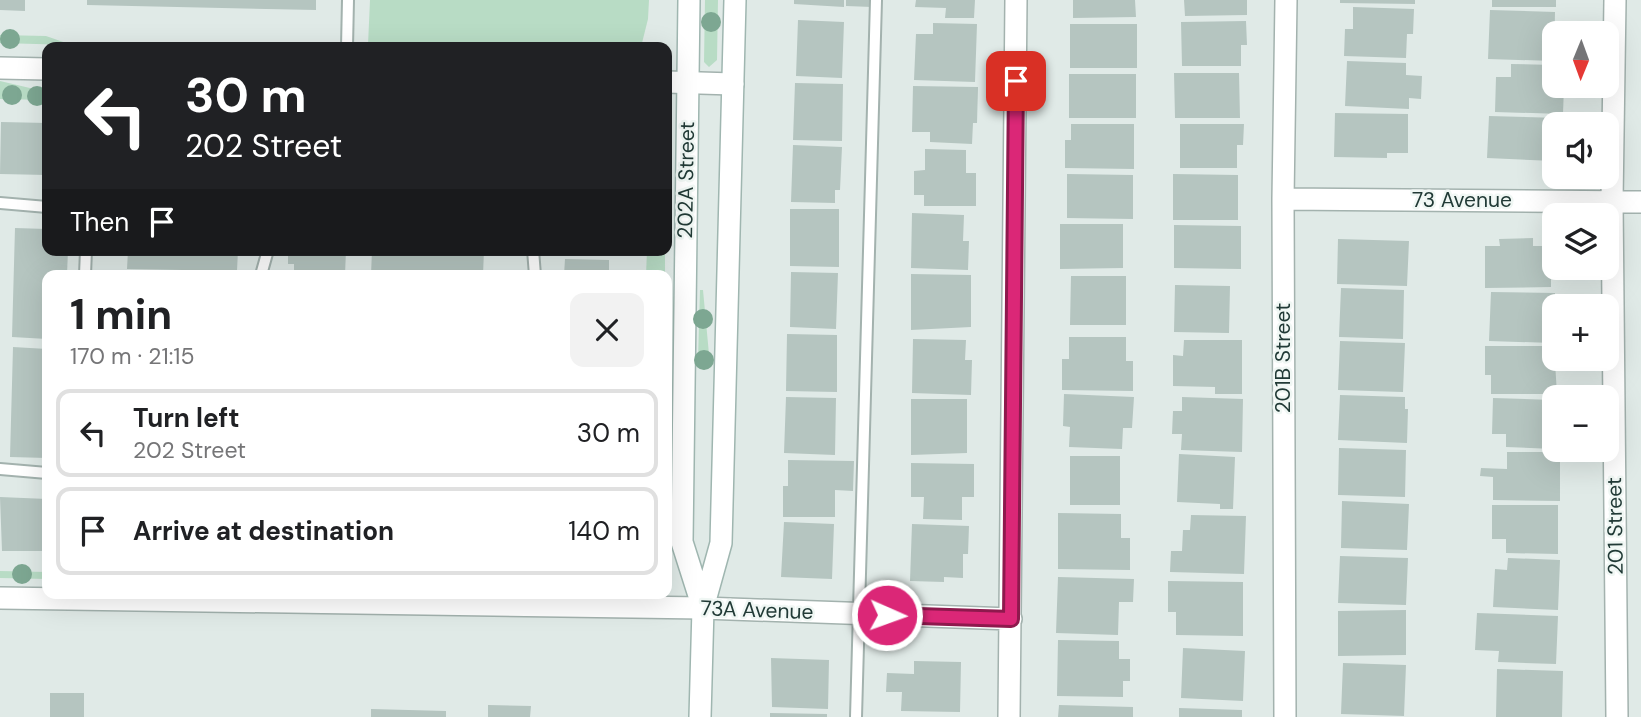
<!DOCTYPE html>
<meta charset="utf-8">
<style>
:root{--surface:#fff;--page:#f2f2f2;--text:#202124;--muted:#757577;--line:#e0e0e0}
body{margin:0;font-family:"DM Sans",sans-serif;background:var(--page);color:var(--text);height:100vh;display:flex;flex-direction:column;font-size:26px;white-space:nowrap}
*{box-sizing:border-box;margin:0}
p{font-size:23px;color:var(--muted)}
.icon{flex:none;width:38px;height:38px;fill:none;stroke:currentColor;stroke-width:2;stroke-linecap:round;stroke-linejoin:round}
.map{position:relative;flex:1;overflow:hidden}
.sheet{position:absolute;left:42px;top:270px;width:630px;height:329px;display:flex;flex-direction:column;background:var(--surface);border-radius:14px;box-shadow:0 7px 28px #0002}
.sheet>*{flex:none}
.top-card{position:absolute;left:42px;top:42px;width:630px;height:214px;border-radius:14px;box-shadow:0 7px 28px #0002;background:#202124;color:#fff;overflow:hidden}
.needle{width:46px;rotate:181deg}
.fabs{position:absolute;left:1542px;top:21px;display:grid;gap:14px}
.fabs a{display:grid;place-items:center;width:77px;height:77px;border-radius:14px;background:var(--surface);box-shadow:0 7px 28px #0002;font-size:35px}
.pin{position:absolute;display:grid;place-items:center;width:60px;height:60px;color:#fff;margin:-30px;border-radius:14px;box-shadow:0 4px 10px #0006}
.me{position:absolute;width:77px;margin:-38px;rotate:92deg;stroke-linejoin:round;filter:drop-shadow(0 0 5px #0008)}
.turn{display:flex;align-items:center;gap:24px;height:147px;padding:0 28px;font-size:32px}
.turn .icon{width:91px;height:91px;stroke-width:2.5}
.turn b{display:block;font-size:49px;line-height:60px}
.then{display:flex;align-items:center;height:66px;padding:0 28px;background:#0003;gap:14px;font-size:26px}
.round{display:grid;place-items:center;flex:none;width:74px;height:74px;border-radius:14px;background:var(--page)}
.overview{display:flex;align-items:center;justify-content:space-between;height:119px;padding:0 28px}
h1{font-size:42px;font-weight:700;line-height:52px}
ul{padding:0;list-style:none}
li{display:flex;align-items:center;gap:21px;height:88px;margin:0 14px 10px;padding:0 14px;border:4px solid var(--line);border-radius:14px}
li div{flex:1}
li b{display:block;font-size:26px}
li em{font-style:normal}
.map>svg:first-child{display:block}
</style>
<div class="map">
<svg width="1641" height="717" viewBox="0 0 1641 717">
<rect width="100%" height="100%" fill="#e0eae7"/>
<path fill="#b8dcc5" d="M370,0H649L648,19L641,47L368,45Z
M705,0H718L717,60L709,67L704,62Z
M0,35L46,36L72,45L0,43Z
M0,81L47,92V100L0,99Z
M647,250H665V275H646Z
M700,290H703L710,365L704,370L699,368L698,360Z
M0,571L47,572V579L0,578Z"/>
<path fill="#b5c5c0" d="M0,0H25V11L0,10Z
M87,0H316V10L87,5Z
M794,0H844V7L794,4Z
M846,0H872V7L846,6Z
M916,0H975L974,18H945L946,8L915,7Z
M1073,0H1135L1136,17L1073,18Z
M1184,0H1247V15L1185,16Z
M1340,0H1415V4L1340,3Z
M1492,0H1556V7H1492Z
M1353,7L1414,9L1413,34H1407L1406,58L1344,56L1345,29H1353Z
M1490,10L1555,12L1554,61L1488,59Z
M798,20L844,22L842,78L796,76Z
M1246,21L1247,45H1241V66H1182L1181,22Z
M933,23L977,24L975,82L914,80L916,34H933Z
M1070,24H1137V68H1070Z
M1347,61L1406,63V75L1422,76L1421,99L1409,98V109L1345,106Z
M1511,64L1554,65V86H1564L1563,114L1495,112L1496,77H1511Z
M1174,73H1239L1240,118H1175Z
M1069,74H1136V118H1069Z
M795,83L843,84L842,141L793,140Z
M913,86L978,87L977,123H973L972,144L930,142V132H912Z
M1335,113L1408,114V153H1387V158L1334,157Z
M1489,116L1561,118L1560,124H1554V161L1487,158Z
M1,122L47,123V175L0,174Z
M1071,124H1134V169L1065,168V140H1071Z
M1180,124H1244L1243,145H1237V168H1180Z
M793,145L842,147L840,190H835V203L791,202Z
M925,149L966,150V173H976V206H924V195H914V171L925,170Z
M1067,174L1133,175V219L1067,218Z
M1173,174L1238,175V220H1173Z
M790,209H839V267L790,266Z
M912,213L964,215L963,241H969L968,270L911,268Z
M1060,224H1123V268L1060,269Z
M1174,225L1241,226V269L1174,268Z
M15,228L47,229V250H68L67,275H47V339L12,337Z
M1533,238V246H1551V287L1485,288V246H1500L1499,239Z
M1338,239L1409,241L1407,286L1337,284Z
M128,250H238L237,271L127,269Z
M288,250H346L345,275H294V264H288Z
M372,250H484L483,275H371Z
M565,259L609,260V275H564Z
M791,272L838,273L836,329L790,327Z
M911,274L971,275V327L911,330Z
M1071,276H1126V325H1070Z
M1175,285L1230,286L1229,333L1174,332Z
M1341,288L1404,290L1403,339L1339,337Z
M1491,292L1555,293L1553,343L1489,341Z
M787,334L837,335V392L786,391Z
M1069,337H1126V361H1133V391L1062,390V359H1069Z
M913,339L966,340L965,360H972L971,395L912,393Z
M1184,340H1242V394H1215V387L1173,386V355L1183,356Z
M1340,341L1405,343L1403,392L1338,390Z
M1485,346H1554L1557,394H1491V375H1485Z
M13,347L47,349V458L10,457Z
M1064,394L1134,397L1132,428H1123L1122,449L1069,447L1070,427L1063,426Z
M1340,395L1405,397V409H1408L1407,443L1338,440Z
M786,397L836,398L835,455L784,453Z
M1182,397L1243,399L1242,452L1181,450L1182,434H1172L1173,411H1182Z
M1493,398L1554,400V449L1506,447V434H1492Z
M911,399H967V453L911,455Z
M1339,448L1406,450L1405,497L1338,495Z
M1507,452H1560V501L1493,500V477L1480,476L1481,468L1507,469Z
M1179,454L1235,457L1233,509H1220V504L1177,502Z
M1070,456H1120V505H1070Z
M788,460L854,461L853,491L835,490V517H783V486H788Z
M911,463L974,464V497H962V520L923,519L924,497H911Z
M0,497L47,499V551H2Z
M1342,501L1409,504L1407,550L1341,548Z
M1492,505H1558V554L1506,553V539H1492Z
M1058,513L1121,514V538H1130V570L1058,569Z
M1191,515L1246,516L1244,574L1170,572L1171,551H1182L1183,530H1190Z
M784,522L834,524L832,579L781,577Z
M912,524L969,526L968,554H963V578L944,577V582L910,581Z
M1340,556L1408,558L1406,605L1338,603Z
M1508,558L1560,560L1558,610L1493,607L1495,569L1507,570Z
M1058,577L1134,579L1133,602H1119L1118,635L1056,633Z
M1168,581L1243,582V636L1176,635V612H1168Z
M1406,610V655L1338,656V611Z
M1477,613L1558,616L1556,664L1498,662L1499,651L1475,650Z
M1058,640L1119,641V659H1130V681H1123V697L1057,696Z
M1183,648L1245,651L1243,701L1181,698Z
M771,658L829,660L828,709L772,707Z
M914,661L961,662L960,712L901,711L902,692H886L887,673L914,674Z
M1343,663L1406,665L1404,716L1341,714Z
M1497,669L1563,671L1562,717H1496Z
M50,693H84V717H50Z
M488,705L531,706L530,717H488Z
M1059,705L1133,707V717H1058Z
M1179,708L1242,710V717H1179Z
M371,709L446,711V717H371Z
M770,713L827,714V717H770Z"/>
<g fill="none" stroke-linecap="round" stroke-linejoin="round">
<g stroke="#a3b2ae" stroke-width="14">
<path id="lane" d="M347,47L348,0
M0,203L47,207
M533,250L535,275
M85,275L86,250
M261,275L268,250
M0,469L47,473
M856,717L876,0"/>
</g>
<g stroke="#a3b2ae" stroke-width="24">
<path id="street" d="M1615,0L1612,201L1617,717
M0,68L47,69
M667,82L733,84
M1283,199L1641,202
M0,598L703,608L1011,619
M1009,717L1016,0
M1285,717L1283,199L1286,0"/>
</g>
<g stroke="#9fb6b0" stroke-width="24">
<path id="secondary" d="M689,0L682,542L703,608
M700,717L703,608L721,543L735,0"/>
</g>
<use href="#lane" stroke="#fff" stroke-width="10"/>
<use href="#street" stroke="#fff" stroke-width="21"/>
<use href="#secondary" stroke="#fff" stroke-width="21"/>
</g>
<g fill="#7da792">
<circle cx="711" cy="22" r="10"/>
<circle cx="10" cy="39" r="10"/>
<circle cx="12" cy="95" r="10"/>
<circle cx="37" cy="96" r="10"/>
<circle cx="703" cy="319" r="10"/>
<circle cx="704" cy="360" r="10"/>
<circle cx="22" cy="574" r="10"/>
</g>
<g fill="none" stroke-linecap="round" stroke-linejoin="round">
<g stroke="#8e194d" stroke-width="18">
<path id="route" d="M887,615L1011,619L1016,81"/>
</g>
<use href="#route" stroke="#db2777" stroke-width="12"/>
</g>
<g text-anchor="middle" stroke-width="5" stroke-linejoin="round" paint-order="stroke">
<g font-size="21" fill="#213a36" stroke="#f0f7f4">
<text transform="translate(686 180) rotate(-89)" y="7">202A Street</text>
<text x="1462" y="207">73 Avenue</text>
<text transform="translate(1283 358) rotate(-90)" y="7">201B Street</text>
<text transform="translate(1615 526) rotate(-91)" y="7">201 Street</text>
<text transform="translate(757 610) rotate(2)" y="7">73A Avenue</text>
</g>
</g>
</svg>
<div class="fabs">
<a><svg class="needle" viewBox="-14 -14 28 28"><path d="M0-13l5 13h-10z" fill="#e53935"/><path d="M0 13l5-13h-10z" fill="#757577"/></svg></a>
<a><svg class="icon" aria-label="sound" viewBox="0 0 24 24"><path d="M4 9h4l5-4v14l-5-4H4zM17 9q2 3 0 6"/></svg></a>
<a><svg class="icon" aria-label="layers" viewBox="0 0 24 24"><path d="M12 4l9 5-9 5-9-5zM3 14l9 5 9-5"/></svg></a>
<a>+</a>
<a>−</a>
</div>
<div class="pin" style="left:1016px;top:81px;background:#d93025"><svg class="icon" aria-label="arrive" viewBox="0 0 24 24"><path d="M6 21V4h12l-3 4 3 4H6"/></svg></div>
<svg class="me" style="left:887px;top:615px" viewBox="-20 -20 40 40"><circle r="17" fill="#db2777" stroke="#fff" stroke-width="3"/><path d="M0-11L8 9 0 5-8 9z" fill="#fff"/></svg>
<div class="top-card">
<div class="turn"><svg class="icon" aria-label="left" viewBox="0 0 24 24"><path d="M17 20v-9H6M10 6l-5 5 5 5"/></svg><div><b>30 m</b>202 Street</div></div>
<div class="then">Then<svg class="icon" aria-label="arrive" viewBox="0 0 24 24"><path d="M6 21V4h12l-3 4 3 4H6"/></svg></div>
</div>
<section class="sheet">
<div class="overview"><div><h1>1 min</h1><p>170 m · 21:15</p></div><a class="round"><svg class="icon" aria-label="close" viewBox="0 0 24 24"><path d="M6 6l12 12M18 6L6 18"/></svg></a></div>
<ul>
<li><svg class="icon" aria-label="left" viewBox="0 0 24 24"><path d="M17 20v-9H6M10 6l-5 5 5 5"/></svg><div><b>Turn left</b><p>202 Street</p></div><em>30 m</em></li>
<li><svg class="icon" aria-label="arrive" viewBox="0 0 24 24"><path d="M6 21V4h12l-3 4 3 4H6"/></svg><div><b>Arrive at destination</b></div><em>140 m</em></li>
</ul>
</section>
</div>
